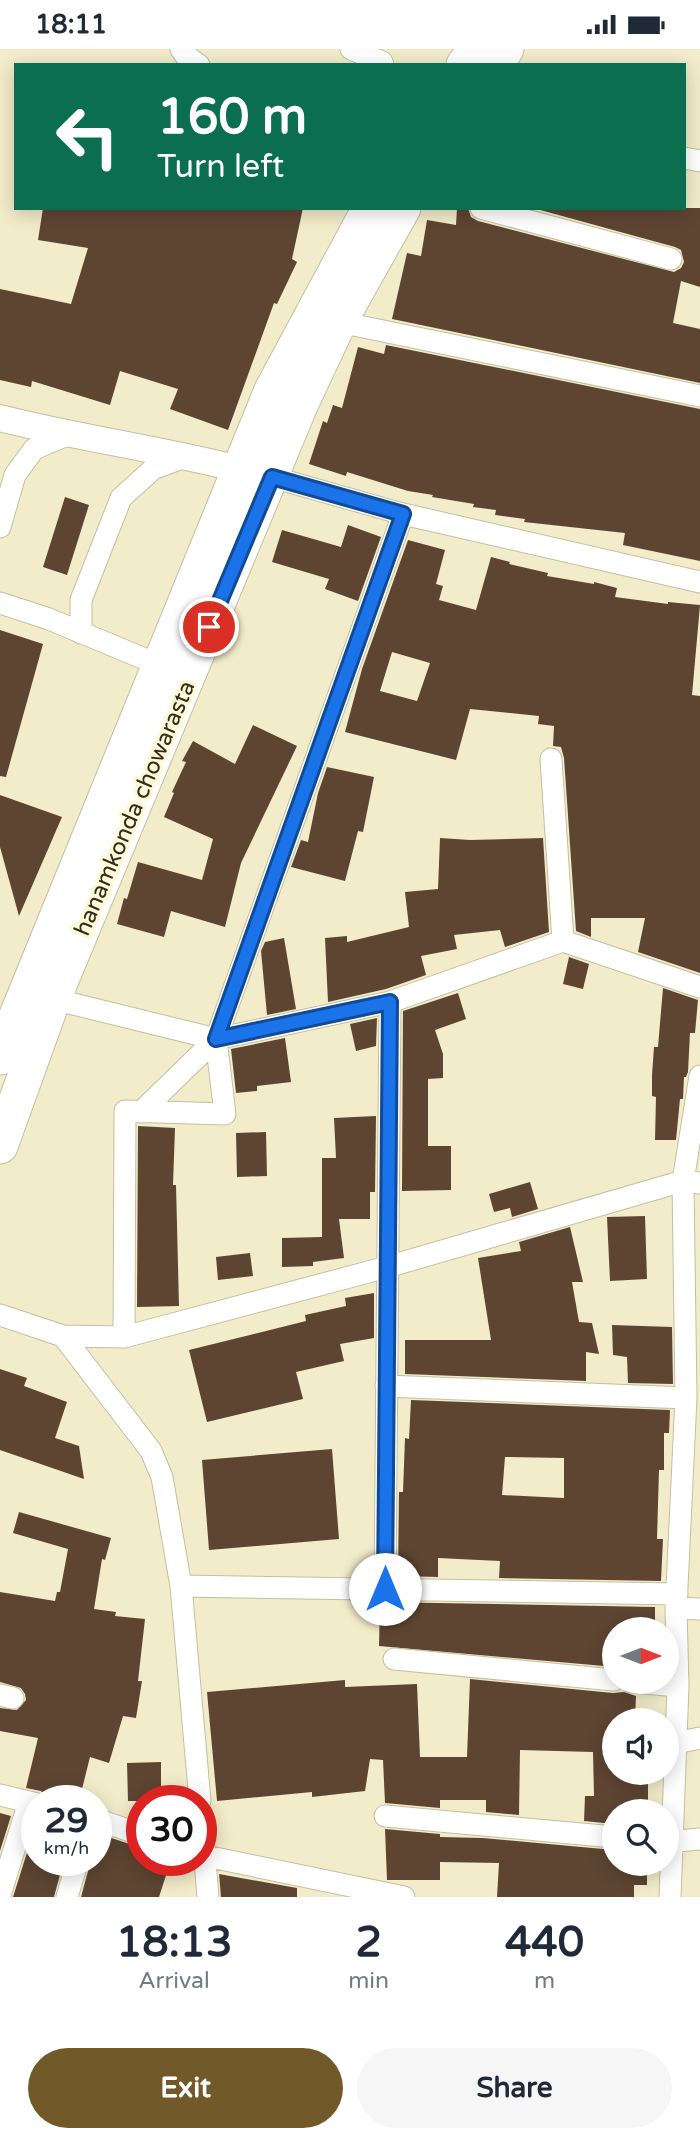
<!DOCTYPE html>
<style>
:root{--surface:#fff;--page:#f6f6f7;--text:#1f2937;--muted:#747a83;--accent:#715929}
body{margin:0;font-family:"Varela Round",sans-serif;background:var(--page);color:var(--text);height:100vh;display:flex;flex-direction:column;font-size:26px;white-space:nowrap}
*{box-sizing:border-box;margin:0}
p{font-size:23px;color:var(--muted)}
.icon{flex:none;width:38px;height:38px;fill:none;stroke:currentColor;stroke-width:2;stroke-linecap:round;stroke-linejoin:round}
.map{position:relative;height:1848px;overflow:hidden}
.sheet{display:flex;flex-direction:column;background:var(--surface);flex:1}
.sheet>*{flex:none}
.hud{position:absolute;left:14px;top:14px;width:672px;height:147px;border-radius:0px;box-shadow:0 4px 18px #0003;background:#0b6e4f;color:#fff;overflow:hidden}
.needle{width:46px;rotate:90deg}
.controls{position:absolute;left:602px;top:1568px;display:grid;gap:14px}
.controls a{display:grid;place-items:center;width:77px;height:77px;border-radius:50%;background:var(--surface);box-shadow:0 4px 18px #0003;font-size:35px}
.speed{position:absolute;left:21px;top:1736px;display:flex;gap:14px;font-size:35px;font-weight:700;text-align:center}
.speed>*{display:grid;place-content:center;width:91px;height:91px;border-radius:50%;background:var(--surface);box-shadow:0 4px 18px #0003;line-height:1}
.speed small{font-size:18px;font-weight:400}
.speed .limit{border:10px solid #d22;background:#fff;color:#111}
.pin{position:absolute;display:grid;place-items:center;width:60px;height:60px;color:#fff;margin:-30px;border:4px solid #fff;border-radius:50%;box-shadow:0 2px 7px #0007}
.me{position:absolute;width:77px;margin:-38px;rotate:0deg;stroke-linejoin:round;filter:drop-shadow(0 0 5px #0008)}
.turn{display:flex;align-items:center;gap:24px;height:147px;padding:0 28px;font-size:32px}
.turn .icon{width:91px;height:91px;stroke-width:2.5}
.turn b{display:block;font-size:49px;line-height:60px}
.eta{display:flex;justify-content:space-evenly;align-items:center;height:119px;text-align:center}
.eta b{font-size:42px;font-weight:800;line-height:49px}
.cta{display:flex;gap:14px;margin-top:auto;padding:14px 28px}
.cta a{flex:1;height:80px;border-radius:42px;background:var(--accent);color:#fff;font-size:28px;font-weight:800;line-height:80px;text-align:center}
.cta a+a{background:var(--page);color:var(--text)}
.status{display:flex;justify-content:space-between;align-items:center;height:49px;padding:0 35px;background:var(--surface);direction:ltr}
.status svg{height:19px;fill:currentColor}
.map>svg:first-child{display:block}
</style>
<div class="status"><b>18:11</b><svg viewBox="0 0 49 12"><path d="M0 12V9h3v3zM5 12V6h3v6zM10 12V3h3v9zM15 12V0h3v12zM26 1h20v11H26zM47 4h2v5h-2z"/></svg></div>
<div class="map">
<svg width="700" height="1848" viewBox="0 0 700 1848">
<rect width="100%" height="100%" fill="#f2ecca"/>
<path fill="#5e4532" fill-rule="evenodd" d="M43,159H303L292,210L297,213L277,255L274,254L228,381L170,360L178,340L120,322L110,356L32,332L31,338L0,331V240L71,255L88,199L38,191Z
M457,159H468L471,168L478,172L674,223L681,219L684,213L681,201L675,198L533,159H700V238L681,232L673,274L700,280V334L392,270L407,204L421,207L427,171L456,176Z
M386,296L700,360V512L623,496L625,484L524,473L525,470L495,466L496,461L473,458L474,455L432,448L433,446L408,442L347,423L346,427L309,415L323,372L327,374L333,356L342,359L358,298L384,305Z
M65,448L89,456L67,526L43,518Z
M348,476L381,488L358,552L325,540L329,530L272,513L282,481L341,498Z
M408,491L445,501L436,535L443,537L439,551L476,561L491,508L510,513L509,515L548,524L547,527L594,535V533L617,539L615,548L668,555V553L700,556L692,646L700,647V924L638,903L645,869H591V888L576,882L564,709L561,698L553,697L554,677L538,675L539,667L470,660L456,711L345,683L362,620ZM392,603L430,614L417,652L380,642Z
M0,581L43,595L6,728L0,727Z
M253,676L297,697L241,814L225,878L171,862L164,888L117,875L124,849L127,850L138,813L202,831L213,790L164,768L174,744L172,743L186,713L182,712L193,692L235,715Z
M327,718L374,728L363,783L358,782L345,832L291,818L301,791L308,793L318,744Z
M0,746L62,768L19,867L0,798Z
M440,789L470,791L543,789L549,883L505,898L500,881L454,886L457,900L421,907L426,926L386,940L328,953L325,889L347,887V893L409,878L405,843L438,840Z
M284,889L296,960L267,966L261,902L265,893Z
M569,908L589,915L583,940L563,935Z
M663,939L698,951L695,984H690L688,1023L686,1028H684L683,1050H680L676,1091H655L656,1048L652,1047V1026L654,998H658Z
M458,944L466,970L435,981L443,1005V1029L428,1030V1097H451V1141L402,1142L403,962Z
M377,969L376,997L356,1002L350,975Z
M285,989L291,1033L257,1037V1042L236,1044L231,1000Z
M376,1067L375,1143H370V1170H339L344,1209L313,1213V1217L282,1218V1189L322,1188V1109H336L334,1069Z
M138,1077L175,1079L173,1136H176L179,1257L137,1258Z
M266,1083L267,1127L237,1128L236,1084Z
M530,1133L538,1160L512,1168L510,1159L494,1163L489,1145Z
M645,1167L647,1230L610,1232L607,1168Z
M570,1178L583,1233H572L579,1273L592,1274L599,1305L586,1303V1332L405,1325V1291H491L478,1209L521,1202L519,1193Z
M250,1204L253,1227L218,1231L216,1208Z
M374,1244V1289L340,1295L344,1312L296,1323L303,1350L207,1373L189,1301L306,1272L305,1266L346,1257L345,1249Z
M612,1276L672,1278L673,1335L628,1334L627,1308L613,1306Z
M0,1320L27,1329L24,1337L67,1353L55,1389L79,1397L84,1430L0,1401Z
M411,1351L670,1361L669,1384H664V1421H659L657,1490H663L661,1532L499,1529L500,1512L438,1509V1528L398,1527L399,1443H403L405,1389L409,1390ZM505,1408L564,1409V1449L502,1446Z
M332,1400L339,1490L209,1501L202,1411Z
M19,1463L111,1489L105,1511L102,1510L94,1560L116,1563L115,1567L145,1570L138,1632H142L136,1669L123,1667L109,1714L90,1708L79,1752L47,1748L41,1742L26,1739L38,1689L0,1682V1659L17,1661L26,1651L25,1645L21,1639L0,1633V1543L55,1552L57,1543H60L68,1500L13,1484Z
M380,1553L655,1558V1580H614V1597H604V1617L379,1597Z
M470,1630L613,1644L624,1643L636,1647L635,1671H614V1724H648V1762H614V1775L584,1772L585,1747H594L593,1703L520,1701L519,1766L486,1763V1751H440V1759L385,1754L383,1711L370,1710L365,1742L312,1748V1743L217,1752L207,1643L345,1631V1638L417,1635L420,1708H467Z
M161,1713V1752H128L127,1714Z
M0,1764L11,1767L0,1802Z
M37,1772V1811H64L54,1848H13Z
M385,1780L440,1785V1788L483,1789L614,1801V1815H647V1836H634V1848H497L499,1814L440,1813V1831H387Z
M96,1784L142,1799V1811H171L159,1848H81L91,1811H96Z
M219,1825L297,1839V1848H221Z"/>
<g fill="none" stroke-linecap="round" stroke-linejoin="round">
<g stroke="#c4bf9e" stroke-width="23">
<path id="minor" d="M181,0L185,6L199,16
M351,0L382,13L383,16
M684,109L700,112
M481,159L671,210
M339,273L700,347
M272,428L403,465L700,533
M0,478L15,426L34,400L67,386
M0,554L49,570L159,616
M81,584V551L121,449L153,420L187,407
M551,710L563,892
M53,950L216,990L390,953L563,892L700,938
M141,1063L216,990
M0,1266L63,1287L124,1288L387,1218L683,1132L700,1134
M63,1287L151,1402L162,1428L181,1537L200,1752
M124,1288L125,1062L225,1065L216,990L403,465
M386,1337L686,1349
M181,1537L677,1545
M385,1540L390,953
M676,1559L700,1560
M394,1610L614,1631
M632,1633L678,1637
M0,1646L13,1649
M676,1694L700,1689
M0,1746L37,1755
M201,1764L208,1848
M385,1767L614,1788
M96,1770L142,1786
M667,1793L700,1790
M201,1806L404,1848
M0,1846L29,1753
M67,1848L78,1811
M670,1848L678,1637L676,1559L686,1349L683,1132L700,1027"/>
</g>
<g stroke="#c4bf9e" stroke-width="28">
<path id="tertiary" d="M0,369C79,389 160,400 239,420"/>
</g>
<g stroke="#c4bf9e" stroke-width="37">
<path id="trunk" d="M464,16L475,0
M495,16L506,0
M0,1008L272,341L370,159
M0,1097L53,950L301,354L339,273L403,159"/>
</g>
<use href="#minor" stroke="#fff" stroke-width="21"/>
<use href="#tertiary" stroke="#fff" stroke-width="26"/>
<use href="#trunk" stroke="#fff" stroke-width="35"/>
</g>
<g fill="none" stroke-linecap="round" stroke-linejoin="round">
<g stroke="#114b97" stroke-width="18">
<path id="route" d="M209,578L272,428L403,465L216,990L390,953L385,1540"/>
</g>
<use href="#route" stroke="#1a73e8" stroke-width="12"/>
</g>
<g text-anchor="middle" stroke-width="7" stroke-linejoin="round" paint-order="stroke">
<g font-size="23" fill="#302d20" stroke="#fff9d7">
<text transform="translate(134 759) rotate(-67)" y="8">hanamkonda chowarasta</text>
</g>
</g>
</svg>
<div class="controls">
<a><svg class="needle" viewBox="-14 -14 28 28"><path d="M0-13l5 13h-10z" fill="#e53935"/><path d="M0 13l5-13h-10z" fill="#747a83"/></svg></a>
<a><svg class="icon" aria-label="sound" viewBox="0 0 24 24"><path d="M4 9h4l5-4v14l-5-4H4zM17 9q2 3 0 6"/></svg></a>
<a><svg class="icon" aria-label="search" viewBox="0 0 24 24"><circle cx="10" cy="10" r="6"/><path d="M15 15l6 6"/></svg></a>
</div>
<div class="speed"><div>29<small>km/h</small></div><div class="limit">30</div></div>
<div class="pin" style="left:209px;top:578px;background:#d93025"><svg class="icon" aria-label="arrive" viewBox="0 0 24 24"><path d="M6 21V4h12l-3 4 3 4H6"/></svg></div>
<svg class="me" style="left:385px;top:1540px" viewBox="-20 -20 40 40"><circle r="19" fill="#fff"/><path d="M0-13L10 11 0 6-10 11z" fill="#1a73e8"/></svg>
<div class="hud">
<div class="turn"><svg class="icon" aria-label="left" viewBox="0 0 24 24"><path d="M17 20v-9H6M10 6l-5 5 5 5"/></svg><div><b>160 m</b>Turn left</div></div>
</div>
</div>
<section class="sheet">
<div class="eta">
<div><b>18:13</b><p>Arrival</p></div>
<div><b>2</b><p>min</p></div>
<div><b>440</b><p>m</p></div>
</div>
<div class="cta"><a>Exit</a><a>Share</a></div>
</section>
